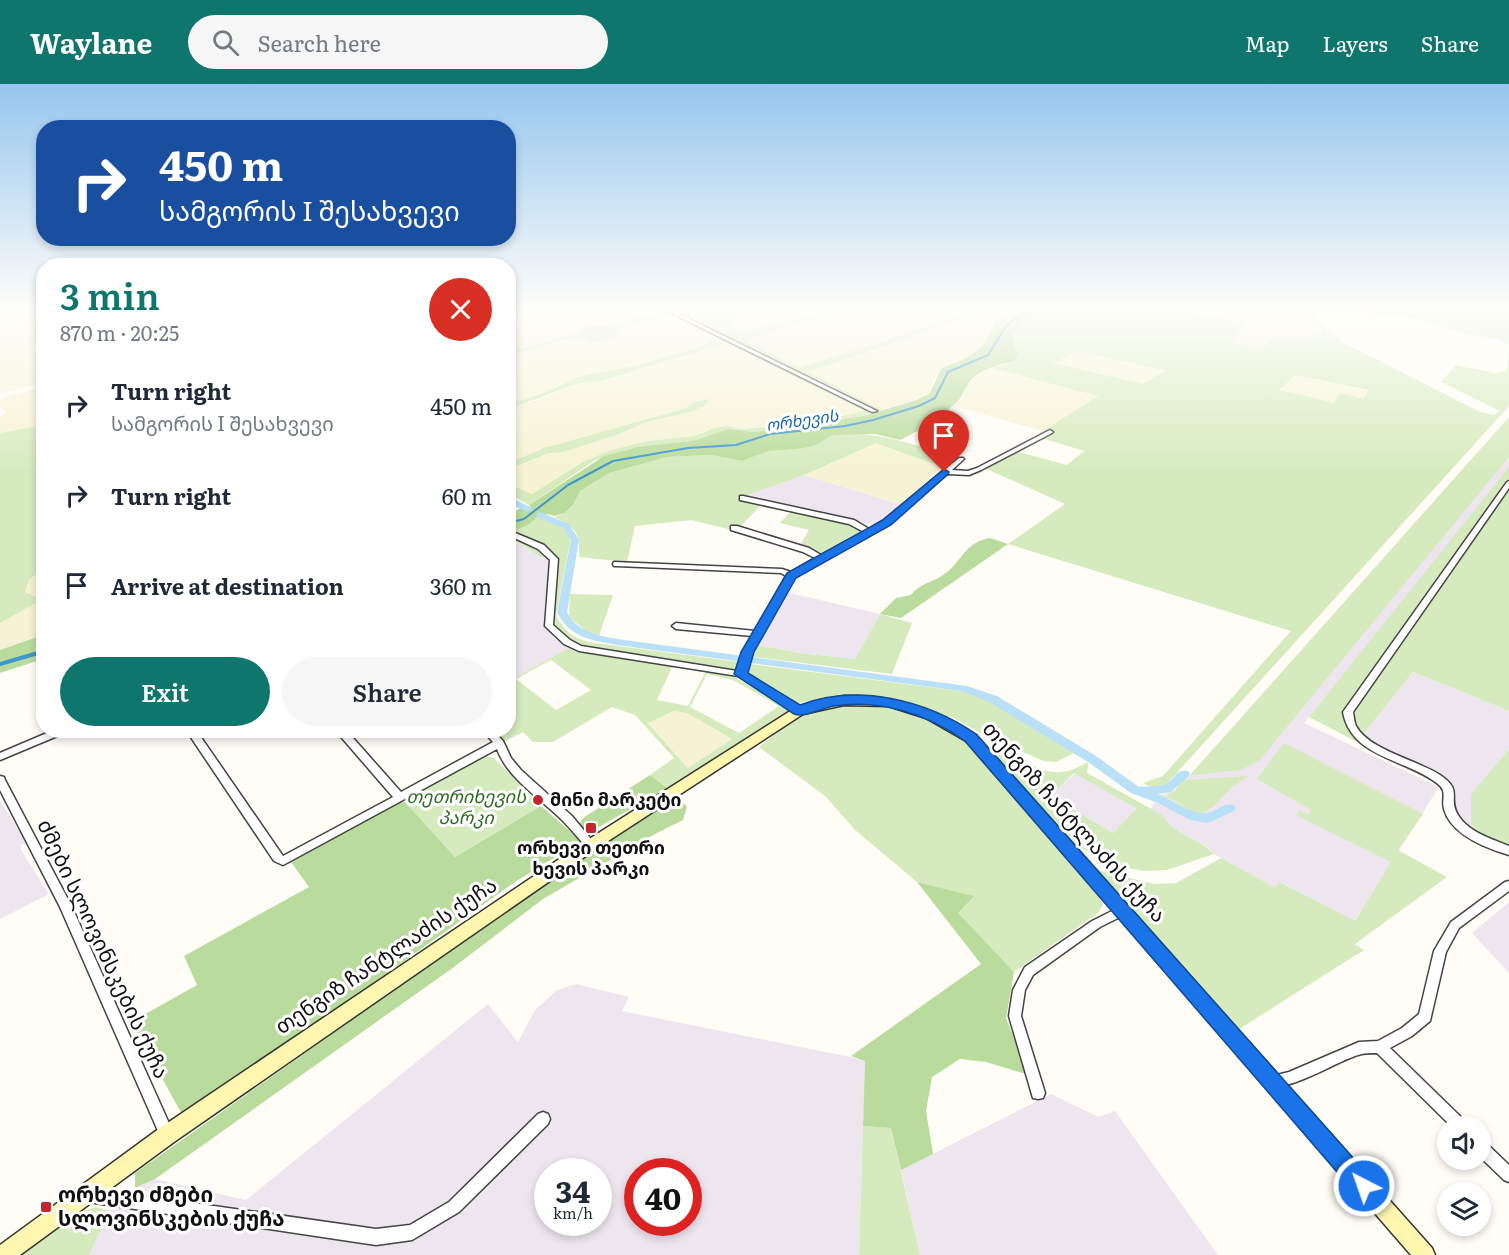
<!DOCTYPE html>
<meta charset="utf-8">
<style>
:root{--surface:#fff;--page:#f6f6f7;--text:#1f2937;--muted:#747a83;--accent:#0f766e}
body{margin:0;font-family:Literata,"Noto Sans Georgian",serif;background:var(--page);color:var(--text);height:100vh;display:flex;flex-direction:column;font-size:22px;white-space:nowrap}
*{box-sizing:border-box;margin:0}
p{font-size:20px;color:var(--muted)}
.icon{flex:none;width:33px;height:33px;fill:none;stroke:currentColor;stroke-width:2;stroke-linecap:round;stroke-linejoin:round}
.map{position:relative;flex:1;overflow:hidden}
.details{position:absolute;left:36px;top:174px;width:480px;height:480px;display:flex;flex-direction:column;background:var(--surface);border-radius:24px;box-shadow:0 3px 9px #0003}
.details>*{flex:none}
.hud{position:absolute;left:36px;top:36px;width:480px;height:126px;border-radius:24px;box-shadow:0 3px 9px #0003;background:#1a4fa0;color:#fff;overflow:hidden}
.buttons{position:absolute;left:1437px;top:1032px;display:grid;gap:12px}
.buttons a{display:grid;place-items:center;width:54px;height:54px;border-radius:50%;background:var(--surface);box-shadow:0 3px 9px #0003;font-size:30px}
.speed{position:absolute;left:534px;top:1074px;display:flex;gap:12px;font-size:30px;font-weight:700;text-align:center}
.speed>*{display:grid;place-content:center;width:78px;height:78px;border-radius:50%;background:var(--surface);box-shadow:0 3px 9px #0003;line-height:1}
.speed small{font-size:15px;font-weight:400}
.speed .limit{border:9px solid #d22;background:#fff;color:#111}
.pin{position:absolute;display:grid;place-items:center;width:51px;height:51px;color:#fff;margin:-62px -26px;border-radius:50% 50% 50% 0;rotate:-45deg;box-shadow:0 0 6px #0007}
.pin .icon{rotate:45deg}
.me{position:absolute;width:66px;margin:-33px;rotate:319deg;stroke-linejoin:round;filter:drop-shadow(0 0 4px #0008)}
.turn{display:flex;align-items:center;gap:21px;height:126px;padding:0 24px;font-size:27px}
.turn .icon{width:78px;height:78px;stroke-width:2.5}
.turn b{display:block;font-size:42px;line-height:51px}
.round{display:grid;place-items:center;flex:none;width:63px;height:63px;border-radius:32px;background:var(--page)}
.summary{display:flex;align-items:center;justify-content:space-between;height:102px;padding:0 24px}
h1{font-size:36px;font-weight:600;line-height:45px;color:var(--accent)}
.cta{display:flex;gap:12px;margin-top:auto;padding:12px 24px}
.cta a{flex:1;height:69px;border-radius:36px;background:var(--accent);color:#fff;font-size:24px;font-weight:600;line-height:69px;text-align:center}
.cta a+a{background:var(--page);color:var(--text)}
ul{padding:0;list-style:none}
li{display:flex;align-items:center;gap:18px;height:90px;padding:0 24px}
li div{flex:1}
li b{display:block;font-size:22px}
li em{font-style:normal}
header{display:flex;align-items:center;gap:36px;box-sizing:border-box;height:84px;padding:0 30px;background:var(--accent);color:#fff}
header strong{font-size:28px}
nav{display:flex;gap:33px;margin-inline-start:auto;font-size:21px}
.search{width:420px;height:54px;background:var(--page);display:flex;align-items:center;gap:15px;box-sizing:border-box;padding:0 21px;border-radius:33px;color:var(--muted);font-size:22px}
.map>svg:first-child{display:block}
</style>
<header>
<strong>Waylane</strong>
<div class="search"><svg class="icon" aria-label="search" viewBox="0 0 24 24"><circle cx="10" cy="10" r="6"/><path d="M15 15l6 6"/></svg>Search here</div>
<nav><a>Map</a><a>Layers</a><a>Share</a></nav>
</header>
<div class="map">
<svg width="1509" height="1171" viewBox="0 0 1509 1171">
<rect width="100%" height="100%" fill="#fffdf5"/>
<path fill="#eee6ef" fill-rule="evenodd" d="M1509,373V386L1304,639L1439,703L1354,838L1281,798L1276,805L1214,770L1207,763L1137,724L1113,749L1049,712L1088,678L1087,689L1150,725L1161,711L1175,706L1189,692L1248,681L1259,673Z
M804,391L903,421L876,441L744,412Z
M508,452L540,473L550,474L545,539L554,554L570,563L509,597Z
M786,508L880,530L855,575L800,569L759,561Z
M1413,588L1509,627V665L1471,710V740L1481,750L1468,742L1456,729L1441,699L1357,658Z
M0,717L27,759L21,761V766L49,810L0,835Z
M1509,818V889L1472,849Z
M576,900L629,913L622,927L865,976L859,1171H89L110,1127L135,1104L155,1095L246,1116L488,920L518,958L535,926L557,906ZM548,1088H598V1138H548ZM638,1088H688V1138H638Z
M1051,1010L1098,1033L1115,1027L1218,1171H920L901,1086Z"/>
<path fill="#f6f3d4" d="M0,224H43V230L0,239Z
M542,224H660L661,228L607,242H586L579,249L509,269V235L526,232Z
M737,224H833L796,236L763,241L740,250L732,244Z
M846,224H980L882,258L799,284L743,257Z
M996,224L1023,225L1001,234L992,245L989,254L983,262L968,274L957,278L936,291L930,308L917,316L882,326L808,288Z
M1167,224H1299L1323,247L1309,256L1290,252L1286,256L1275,253L1261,265L1231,258L1245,239Z
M669,230L718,254L697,264L639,281L581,292L542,311L509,320V272L575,253L604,257L620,253L617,247Z
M43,233V259L31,262L30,270L43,267V299L0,309V241Z
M726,259L865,328L811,339L741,345L729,342L705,347L695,352L648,357L611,366L583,378L532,410L509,400L508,386L549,369L563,368L617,351L646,338L694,327L706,315L696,318L684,325L544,364L509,379V324L535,317L589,295L602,297Z
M1077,267L1165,286L1143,300L1052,279Z
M992,284L1098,312L1043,347L953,322L961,316L969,299L976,292Z
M1294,291L1368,307L1363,315L1334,320L1279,306Z
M43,303V341L0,349V333L6,328L0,323V317L4,313Z
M876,359L942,383L903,421L804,391Z
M43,484V551L0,566V539L40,516L25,508L29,496Z
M673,627L687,629L732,655L688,684L648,638Z"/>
<path fill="#d5ebbd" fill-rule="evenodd" d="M660,224H737L732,244L740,250C760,242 775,240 795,236C813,232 827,224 846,224L744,257L799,284L882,258L980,224H996L808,288L882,326L843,337L781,345L752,348L729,346L692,357L630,365L595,376L529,421L509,410V400L532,410L583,378L611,366L648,357L695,352L714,344L729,342L741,345L811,339L864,327L726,259L601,297C578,294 536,318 509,324V320L542,310L581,292L639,281L697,264L718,254L669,230L617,246L620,253L590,259L584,254L575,253L509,272L508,269L579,249L586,242H607L661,228Z
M1092,224H1167L1246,239L1232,258L1261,265L1275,253L1286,256L1289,252L1309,256L1323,247L1299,224H1306L1326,245L1342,258L1478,327L1493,331L1500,327L1441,298L1456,281L1495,289L1507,287L1509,262V322L1164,703L1152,704L1143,699L1163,692L1291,547L1008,460L1065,420L980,382L1011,366L1067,381L1084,367L1035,352L1098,312L992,284L1015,278L1013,251C1033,221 1058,233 1087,228ZM1077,267L1164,286V287L1143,300L1053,279ZM1295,291L1368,306V307L1363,315L1340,309L1334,319L1279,306Z
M1427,226L1490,235L1508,234L1509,231V261L1497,255L1455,247L1421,235Z
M707,315L708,319L694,327L646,338L617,351L563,368L549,369L509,385V379L544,364L684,325L696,318Z
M1509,333V373L1259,677L1240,686L1189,692Z
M43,341V351L41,354L44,359L43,484L29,496L25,508L41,516L0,539V349Z
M856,350C890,351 922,363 955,374L942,383L876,359L804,391L745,412L762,420L736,447L691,436L635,442L627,478L579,473C580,448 576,444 554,433L565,429L573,421L580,407L609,389L646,378L666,373L711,371L742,377L769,367L818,360L831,351Z
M1509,383V627L1413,588L1357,658L1309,633Z
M791,427L850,440L861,448L857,453L824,470L800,461L809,446L780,439Z
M535,432C549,434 564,441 571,454L556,531C563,546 572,553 588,558L739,578L737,585L733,587L581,562C571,556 556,551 553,539L558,475L540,473L509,452L508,445L511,446L525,442Z
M570,510L613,511L599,552L587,548L569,533Z
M880,530L912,539L892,590L753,573L758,561L800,569L855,575Z
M570,563L578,566L673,581L657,616L688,622L706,587L734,593L791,625L667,704L650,691L674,674L635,631L612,623L553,658H533L523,648L505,657L494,647L508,646L509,597ZM551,576L591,606L556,626L516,595ZM707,590L733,596L779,622L739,649L690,623ZM673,627L687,629L732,655L688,684L648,639Z
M751,580L960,607L983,613L1074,669L1056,678L1044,677L989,654L954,634L889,615L842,610L798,619L750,592L749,587Z
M841,620L878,622L919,630L964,654L1099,809L1103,821L1098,829L1014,888L957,829L973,812L917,798L855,746L825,712L759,663L801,629Z
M1284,659L1423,730L1398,766L1447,793L1355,860L1364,866L1233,949L1094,785L1154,800L1176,799L1221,774L1275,804L1280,798L1355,837L1391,778L1296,731L1300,726L1308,731L1311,726L1257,695Z
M986,664C1028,665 1040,707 1088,678L1087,689L1162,731C1174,751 1198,753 1214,770L1167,786L1144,787L1114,781L1075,761ZM1074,689L1136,724V725L1113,749L1050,712Z
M1509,665V763L1481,750L1471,740V710Z
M486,672L494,674L541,722L455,773L405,718L407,713Z
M1249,692L1232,703L1215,721L1200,732L1166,712L1175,706L1183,696Z
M863,1042L891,1044L920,1171H859Z
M97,1123L110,1127L89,1171H17L78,1128Z"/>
<path fill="#b9dc9c" d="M1029,224H1092L1087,228C1058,233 1033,221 1013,251L1014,263L1019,270L1014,278C999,280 977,286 968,300C959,316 963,313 948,326L954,328L900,356L875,350L832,351L818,360L804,364L769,367L742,377L711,371L666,373L609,389L580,407L573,421L565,429L554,432C540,427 539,432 529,440C524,444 517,445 510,447L509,445V431L521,424L527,426L532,424L529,421L604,372L638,363L692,357L729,345L752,348L781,345L863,332L917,316L930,309L941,285C972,271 981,271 995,239Z
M1353,224H1503L1509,231L1508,234L1490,235L1427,226L1421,235L1370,229Z
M990,454L1008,460L901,534L880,530L896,514L911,511C920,499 932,499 943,491C962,479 964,458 990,454Z
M43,551V575L0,589V566Z
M650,691L667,704L587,750L579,744V740L583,734Z
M678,713L687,723L683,736L655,750L543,815L454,883L155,1095L135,1104V1089L535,807Z
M405,718L455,773L541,722L581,757L515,798L184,1034L131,938L197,901L184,872L309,803L291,778L395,719Z
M917,798L974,812L958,829L1014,888L1006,934L1029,991L986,978L960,975L932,993L926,1027L933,1070L901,1086L891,1044L863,1042L865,977L851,972L981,880Z"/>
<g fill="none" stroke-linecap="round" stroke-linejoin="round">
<path stroke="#3f96cf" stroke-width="2" d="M508,439L524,435L568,401L613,377L688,364L736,361L770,350L845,342L873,336L919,322L935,314L948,288L988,271L1006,242L1021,230L1074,224
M33,570L44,567"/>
<path stroke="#3f96cf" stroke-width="4" d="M0,580L38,569"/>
<path fill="#b9e0f7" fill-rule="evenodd" d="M508,413L531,423L532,425L528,428L508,419Z
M540,428L569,440L579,456L567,528C577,548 596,551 617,555L967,602L997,612L1096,672L1139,703C1146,702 1157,703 1164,701C1174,697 1176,684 1188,687L1190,690L1188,693L1171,708L1158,710C1171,715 1194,732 1207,729C1217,727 1224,718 1234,721L1236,724L1234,727L1208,739L1190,736L1158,719L1131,709L1088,678L989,618L961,607L617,561C591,556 570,554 557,528L571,456L563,444L537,433V429Z"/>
<g stroke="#444" stroke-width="3">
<path id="street" d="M661,224H667L877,327L872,328Z
M1050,346L1053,348L1052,349L981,386L969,391L947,390L890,440L794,493L751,568L746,589L802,625L804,627L802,629L799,630L738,592L579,567L564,560L545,542L550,476L538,465L508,451V446L544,461L558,475L553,541L570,556L581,562L737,587L743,568L752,552L676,545L672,542L676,539L755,547L786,492L781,489L617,482H614L613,480L614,478L782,485L791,488L815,474L803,468L731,446V442H737L809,464L821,471L864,448L849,440L740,416V412H743L854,436L869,445L884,436L959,374H963L964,375L952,386L968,387L977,384Z
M1509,397V404L1353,628C1354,633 1354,638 1356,642C1369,666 1417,676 1440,691C1464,707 1447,713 1458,731C1468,748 1492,755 1509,762V771C1486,764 1451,751 1444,725C1441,714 1448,708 1438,700C1407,675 1351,674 1343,628L1507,398Z
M54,646H69L67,648L0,676V669Z
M186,646H196L283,772L393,713L335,646H346L401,708L493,658L482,646H493L503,657L511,674L521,686L572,732L596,761L595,764L591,765L587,764C579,755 571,745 562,736C540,714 508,695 497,665L283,781L274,777Z
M0,692L4,693L5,696L72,823L172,1046L174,1051L172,1056L167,1058L162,1056L60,823L0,706Z
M1509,797V807L1459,844L1446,868L1430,937L1412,952L1390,964L1465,1037L1467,1042H1451L1377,969C1371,969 1364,969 1358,971C1337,977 1288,1009 1268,1001L1266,997L1268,993L1289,988L1359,958L1378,957L1402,944L1419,930L1434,867L1451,838L1505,798Z
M1122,822L1126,824L1128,827L1126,830L1100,843L1033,891L1025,906L1021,932L1045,1009L1043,1014L1038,1015L1033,1014L1009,932L1013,906L1025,883L1092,837Z
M543,1028L548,1030L550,1035L548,1040L459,1128L412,1156L376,1161L88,1118L83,1116L81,1111L83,1106L88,1104L376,1145L410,1141L449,1118L538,1030Z
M1480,1056L1485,1058L1509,1081V1098L1504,1096L1480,1073Z"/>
</g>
<g stroke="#333" stroke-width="3">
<path id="secondary" d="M844,612C893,611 934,625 976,651L1432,1164L1435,1171H1411L966,657L926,634L888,622L844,621L803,630L596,765L174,1058L20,1171H0V1161L160,1044L586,757L795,624L821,616Z"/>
</g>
<use href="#street" fill="#fff" fill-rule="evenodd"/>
<use href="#secondary" fill="#fff6b0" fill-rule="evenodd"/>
</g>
<linearGradient id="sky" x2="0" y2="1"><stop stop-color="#95c6ee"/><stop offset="0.58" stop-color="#fffefa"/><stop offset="1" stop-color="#fffefa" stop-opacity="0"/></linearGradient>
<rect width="1509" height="388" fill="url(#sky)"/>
<path fill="#1a73e8" stroke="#114b97" stroke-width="1.5" d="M944,385L949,388L948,390L891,441L796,494L754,568L748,589L800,621C858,599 926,616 976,650L1371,1094L1375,1102L1371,1110L1364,1113L1356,1110L965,657C927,630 881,615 834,622C821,624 805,634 794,630L734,590L741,568L787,489L883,436Z"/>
<g fill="#c4262e" stroke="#fff" stroke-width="2">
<circle cx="538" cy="716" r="6"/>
<rect x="585" y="738" width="12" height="12" rx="3"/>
<rect x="40" y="1117" width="12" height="12" rx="3"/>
</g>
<g text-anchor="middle" stroke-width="6" stroke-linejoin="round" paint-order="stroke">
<g font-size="16" font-style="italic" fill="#1768a6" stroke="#fff">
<text transform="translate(802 336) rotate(-8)" y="6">ორხევის</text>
</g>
<g font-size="18" font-style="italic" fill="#2f6b1f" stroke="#fff">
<text x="466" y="719">თეთრიხევის<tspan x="466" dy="21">პარკი</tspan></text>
</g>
<g font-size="18" font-weight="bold" fill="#111" stroke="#fff" text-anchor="start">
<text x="550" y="722">მინი მარკეტი</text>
<text x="591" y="770" text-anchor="middle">ორხევი თეთრი<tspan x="591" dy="21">ხევის პარკი</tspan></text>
</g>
<g font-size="21" fill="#111" stroke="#fff">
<text transform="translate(1074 738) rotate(48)" y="7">თენგიზ ჩანტლაძის ქუჩა</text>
<text transform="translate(103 865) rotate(65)" y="7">ძმები სლოვინსკების ქუჩა</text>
<text transform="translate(386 872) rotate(-34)" y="7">თენგიზ ჩანტლაძის ქუჩა</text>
</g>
<g font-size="21" font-weight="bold" fill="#111" stroke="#fff" text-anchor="start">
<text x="58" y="1118">ორხევი ძმები<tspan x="58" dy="24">სლოვინსკების ქუჩა</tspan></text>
</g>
</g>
</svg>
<div class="buttons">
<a><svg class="icon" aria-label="sound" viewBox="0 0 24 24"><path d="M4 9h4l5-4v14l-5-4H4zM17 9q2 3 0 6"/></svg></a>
<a><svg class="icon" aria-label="layers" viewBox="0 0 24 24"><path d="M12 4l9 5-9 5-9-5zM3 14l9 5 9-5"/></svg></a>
</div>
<div class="speed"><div>34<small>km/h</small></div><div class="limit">40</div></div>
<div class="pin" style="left:944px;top:388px;background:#d93025"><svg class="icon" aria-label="arrive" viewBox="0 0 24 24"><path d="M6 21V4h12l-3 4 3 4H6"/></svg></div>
<svg class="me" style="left:1364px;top:1102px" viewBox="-20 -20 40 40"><circle r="17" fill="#1a73e8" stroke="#fff" stroke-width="3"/><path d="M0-11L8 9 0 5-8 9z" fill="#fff"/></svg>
<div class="hud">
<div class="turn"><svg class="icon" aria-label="right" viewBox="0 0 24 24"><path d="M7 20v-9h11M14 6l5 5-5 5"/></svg><div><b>450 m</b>სამგორის I შესახვევი</div></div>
</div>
<section class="details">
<div class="summary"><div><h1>3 min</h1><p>870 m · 20:25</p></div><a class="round" style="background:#d93025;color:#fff"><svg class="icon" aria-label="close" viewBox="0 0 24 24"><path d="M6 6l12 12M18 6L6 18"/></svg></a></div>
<ul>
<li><svg class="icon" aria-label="right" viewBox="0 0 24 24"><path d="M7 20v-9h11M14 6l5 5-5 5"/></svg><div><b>Turn right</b><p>სამგორის I შესახვევი</p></div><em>450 m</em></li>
<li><svg class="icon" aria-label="right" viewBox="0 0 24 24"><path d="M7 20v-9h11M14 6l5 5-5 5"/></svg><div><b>Turn right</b></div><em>60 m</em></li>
<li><svg class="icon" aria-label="arrive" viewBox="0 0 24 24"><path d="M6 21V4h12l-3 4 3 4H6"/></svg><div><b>Arrive at destination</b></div><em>360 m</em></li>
</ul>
<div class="cta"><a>Exit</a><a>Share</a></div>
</section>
</div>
